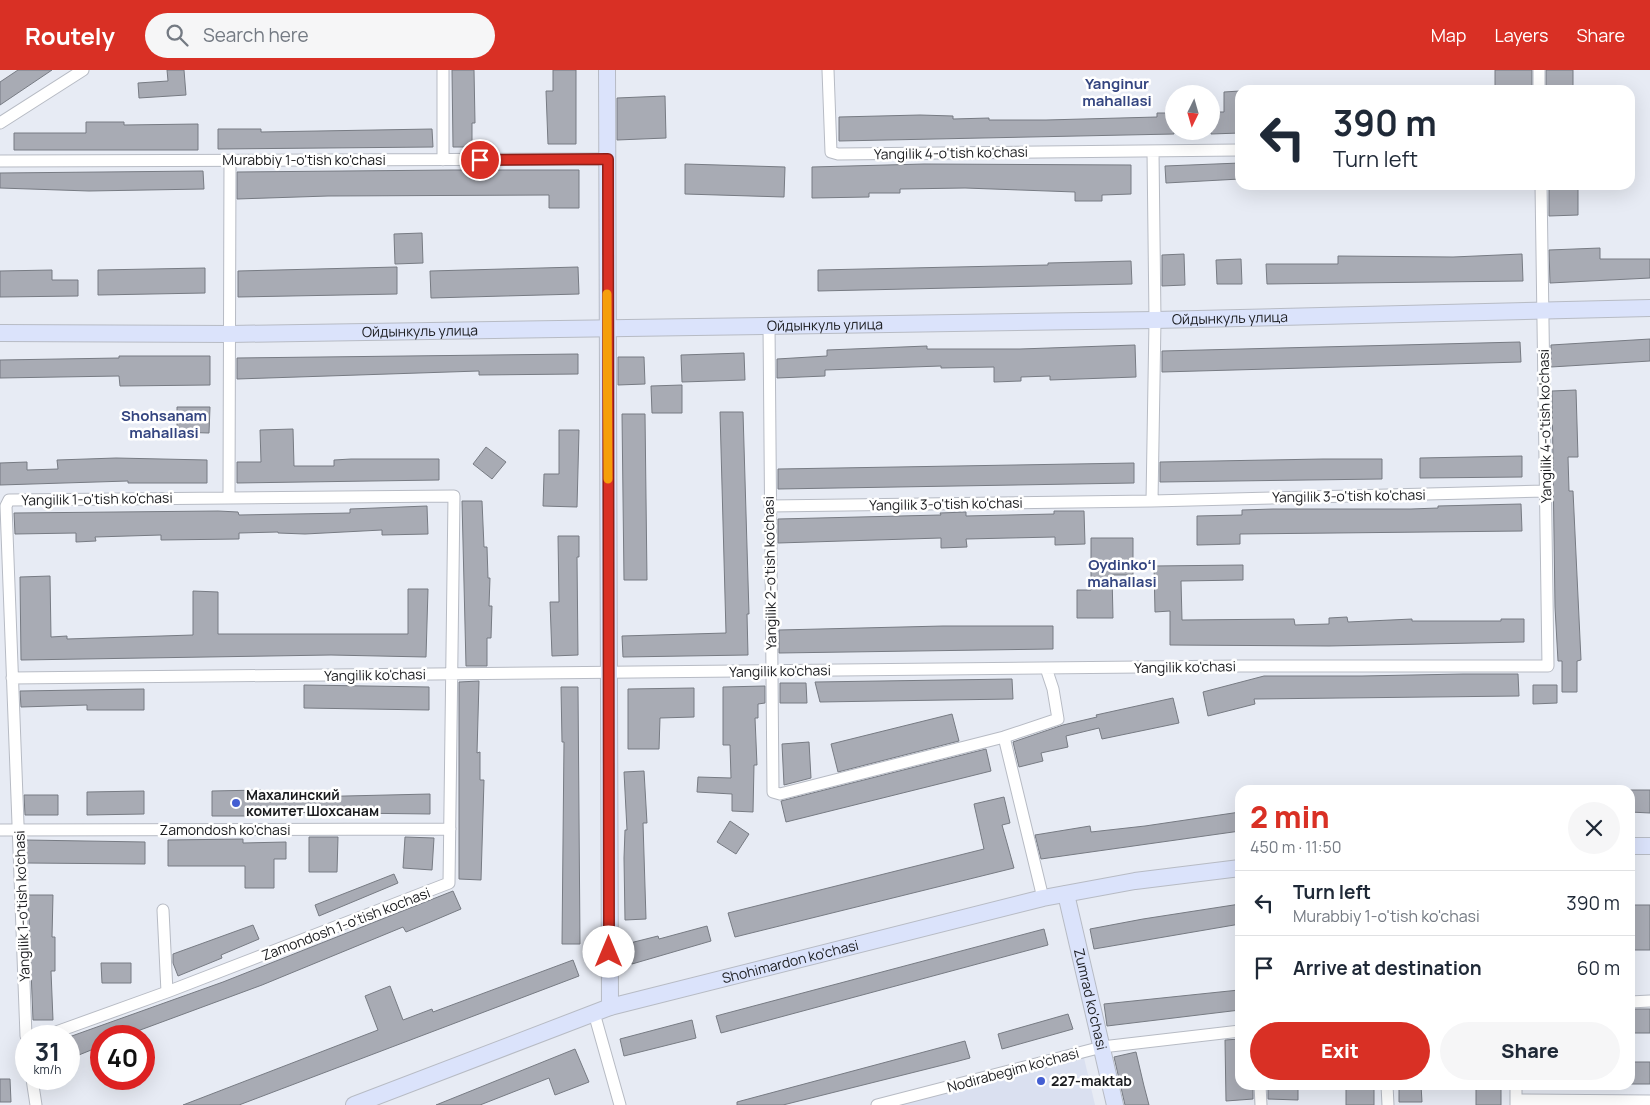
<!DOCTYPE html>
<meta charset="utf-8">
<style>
:root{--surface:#fff;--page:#f6f6f7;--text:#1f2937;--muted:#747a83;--line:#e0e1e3;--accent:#d93025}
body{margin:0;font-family:Manrope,sans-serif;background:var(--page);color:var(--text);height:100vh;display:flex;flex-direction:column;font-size:19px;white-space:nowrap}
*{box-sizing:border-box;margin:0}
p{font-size:16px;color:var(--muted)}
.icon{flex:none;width:28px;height:28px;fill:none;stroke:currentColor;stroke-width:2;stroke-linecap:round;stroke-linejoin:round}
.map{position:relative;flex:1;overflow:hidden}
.drawer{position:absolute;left:1235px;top:715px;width:400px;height:305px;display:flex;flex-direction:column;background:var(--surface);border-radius:15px;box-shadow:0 5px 20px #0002}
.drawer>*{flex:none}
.guide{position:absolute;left:1235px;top:15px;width:400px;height:105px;border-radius:15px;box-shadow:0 5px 20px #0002;background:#fff;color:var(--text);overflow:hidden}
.needle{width:32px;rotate:185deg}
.fabs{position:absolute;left:1165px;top:15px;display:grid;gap:10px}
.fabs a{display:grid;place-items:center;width:55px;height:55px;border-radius:50%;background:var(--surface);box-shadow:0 5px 20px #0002;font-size:25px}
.speed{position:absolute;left:15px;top:955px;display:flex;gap:10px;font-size:25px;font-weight:700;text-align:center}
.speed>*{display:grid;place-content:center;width:65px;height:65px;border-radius:50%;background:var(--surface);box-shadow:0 5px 20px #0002;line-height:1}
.speed small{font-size:12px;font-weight:400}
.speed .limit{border:8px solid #d22;background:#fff;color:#111}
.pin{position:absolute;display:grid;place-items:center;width:42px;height:42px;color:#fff;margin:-21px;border:2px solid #fff;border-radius:50%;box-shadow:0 1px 5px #0007}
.me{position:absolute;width:55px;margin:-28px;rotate:0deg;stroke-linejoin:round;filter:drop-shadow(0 0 4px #0008)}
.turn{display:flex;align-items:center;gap:18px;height:105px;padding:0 15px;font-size:22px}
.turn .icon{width:65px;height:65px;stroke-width:2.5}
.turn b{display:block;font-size:35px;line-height:42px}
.round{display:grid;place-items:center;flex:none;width:52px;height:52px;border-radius:26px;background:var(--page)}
.summary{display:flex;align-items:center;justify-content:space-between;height:85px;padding:0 15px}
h1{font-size:30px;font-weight:800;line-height:38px;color:var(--accent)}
.cta{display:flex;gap:10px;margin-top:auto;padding:10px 15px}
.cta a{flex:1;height:58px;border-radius:30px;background:var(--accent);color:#fff;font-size:20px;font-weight:800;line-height:58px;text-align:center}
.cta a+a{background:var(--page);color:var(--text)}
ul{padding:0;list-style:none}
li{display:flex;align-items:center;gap:15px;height:65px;padding:0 15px;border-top:1px solid var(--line)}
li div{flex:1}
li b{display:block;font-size:19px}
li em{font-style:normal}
header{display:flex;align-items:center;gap:30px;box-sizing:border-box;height:70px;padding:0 25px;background:var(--accent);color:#fff}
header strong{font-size:24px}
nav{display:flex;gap:28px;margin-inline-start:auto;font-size:18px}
.search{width:350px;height:45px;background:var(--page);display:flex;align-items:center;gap:12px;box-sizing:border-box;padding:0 18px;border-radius:28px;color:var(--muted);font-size:19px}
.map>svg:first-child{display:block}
</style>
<header>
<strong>Routely</strong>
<div class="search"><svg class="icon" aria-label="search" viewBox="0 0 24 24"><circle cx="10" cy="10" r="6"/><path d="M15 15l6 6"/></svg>Search here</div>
<nav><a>Map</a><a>Layers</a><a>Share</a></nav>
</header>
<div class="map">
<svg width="1650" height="1035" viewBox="0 0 1650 1035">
<rect width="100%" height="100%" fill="#e7ebf4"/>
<path fill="#dae0f0" d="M1084,988L1095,1035H899Z"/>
<path fill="#a8abb4" stroke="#777b83" d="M18,0H52L0,35V12Z
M167,0H184L186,25L139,28L138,13L168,11Z
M452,0H474L475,53H472V77H453Z
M553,0H576V74H548L546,21H553Z
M1495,0H1532V20H1495Z
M1546,0H1573V20H1546Z
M1240,21V63L1211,64V42H1224V22Z
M665,26L666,68L617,70V28Z
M1157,43H1174V64L839,71V47L920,45L953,46V49L989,48V50H1046L1157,47Z
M86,52H124V55L198,54V80H14V63H86Z
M218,59H261V62L432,59L433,77L218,79Z
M1240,93V109L1166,113L1165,96Z
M685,94L785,97L784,127L685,124Z
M924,94L1131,95V124L1102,125V131H1075V122L965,118L900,119V123H869V127L812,128V97Z
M453,100H579V138H549V125L328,126L237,129V102Z
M203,101L204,119L89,121L0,118V103Z
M1578,116V145L1549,146V117Z
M422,163L423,193L395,194L394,164Z
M1600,178V189H1650V208L1550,213L1549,180Z
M1184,184L1185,215L1162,216V185Z
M1522,184L1523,211L1267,214L1266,194H1338V186L1453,187Z
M1241,189L1242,214H1217L1216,190Z
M1131,191L1132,214L818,221V200L1048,195V193Z
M397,197V224L238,227V201Z
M578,197L579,224L431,228L430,201Z
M205,198V223L98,225V200Z
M52,200V210H78V226L0,227V201Z
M1650,269V291L1551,297V275Z
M1520,272L1521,292L1162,302V281Z
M1135,275L1136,307L1050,310V306L1021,307V311L994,312V297L941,298V296L825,300V306L777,308V289L827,286V280L927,276V279H1020Z
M744,283L745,310L682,312L681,285Z
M578,284V304L479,305V301L237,309V288Z
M119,286H210V315L120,316L119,306L0,308V290L119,288Z
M618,287H644L645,314L618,315Z
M682,315V343H652L651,316Z
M1576,320L1578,387H1568L1569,421H1573L1581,590L1577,591V622H1562V591H1558L1555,537L1552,321Z
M177,337H210L209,363L177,362Z
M720,342H743L749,544H747L748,585L623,587L622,566L726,563Z
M622,344H645L647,510H624Z
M293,359L294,396H334V390L351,389H439V410L237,413V392H261L260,360Z
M559,360H579L577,437L543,436L544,404H559Z
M486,377L506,392L492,409L473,394Z
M1522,386V407L1420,408V388Z
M116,388L207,390V413H128V411L0,415V393L27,392V400L58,399L57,390Z
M1323,389H1382V409L1160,412V392Z
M1134,393V413L778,419V399Z
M462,431H482L484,477H487L488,508H490L489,536H492L491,568H487V596H466Z
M1521,434L1522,461L1240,464V474L1197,475V446L1242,445V440L1273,439H1411L1438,438V436Z
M427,436L428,464L382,465V460L305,464L278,463V462L239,463V469L161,470V465L95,467L96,471L76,472V463L15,464L14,443L218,441L238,442L239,445L350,443V439Z
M1054,441H1084L1085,474L1055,475V467L966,469L967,477L941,478V468L778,473V449L941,445L940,443L966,442V446L1054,444Z
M558,466H579V487H577L578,585L552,586L550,532H559Z
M1091,468H1133V505H1112L1113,548H1077V520H1091Z
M1243,495V510L1181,511L1182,550L1294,549L1295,555L1329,554V548L1347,547L1348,552L1412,549V551H1501V549H1524V572L1329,576L1170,575V541L1155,542L1154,496Z
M50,506L51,567L67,566V569L193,565V521L218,522V564H408V519H428L426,587L331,585L21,590L20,507Z
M943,556H1053V579L779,583V560Z
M1463,604H1518L1519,626L1254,629L1255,634L1208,646L1203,622L1264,606H1362Z
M1012,609L1013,629L946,630L820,632L815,612Z
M479,611L477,683L480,682V710H484L481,810L459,809V612Z
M780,613H806L807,633H780Z
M304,615L429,617V640L304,638Z
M1533,615H1557V633L1533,634Z
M765,616V633L758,634V648H755L757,695H754L753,742L732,741V724L697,722L698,707L731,708L730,675H723V617Z
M561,617H578L580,874H562L564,672H562Z
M694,618V647L660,648L659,679H628V619Z
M144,619V640H87V635L21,637L20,621Z
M1173,628L1179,653L1102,669L1099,658L1066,666L1068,677L1041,683L1043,691L1019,697L1013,672L1063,655L1097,647L1096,645Z
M952,644L959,671L838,702L831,674Z
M809,672L811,708L784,715L782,674Z
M986,679L991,701L786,752L781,731Z
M644,701L647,753H643L646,849L625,850L624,788L625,760H627L624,702Z
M261,720V728L430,724V744L261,742V746H212V721Z
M1630,720H1650V743L1630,742Z
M144,721V744L87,745V722Z
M24,725H58V745H25Z
M1004,727L1010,753L1002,755L1014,798L735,867L728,843L984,779L974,734Z
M1240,742V761L1041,789L1035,765L1090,756L1091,762L1145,756Z
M730,751L749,764L736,784L717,772Z
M309,767H338L337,802H309Z
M405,767L434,768L432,800L403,798Z
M243,769V773L286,772V789H274V818H245V796H168V770Z
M26,770L145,772V794L27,793Z
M394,804L398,813L319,846L315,835Z
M453,821L461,839L428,853L406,862L403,857L262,915L124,966H101V976L69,989V967L223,912Z
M28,825H53L52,867H55V901H51L53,950H33Z
M1240,834V854L1094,879L1090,859L1143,849Z
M1630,835H1650V880H1630Z
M253,855L259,869L221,885L222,888L178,906L173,893V884Z
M707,856L711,871L632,894L626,874L658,866L659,869Z
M1044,859L1048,875L721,963L716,946Z
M573,890L579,906L239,1035H183L378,960L365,926L390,916L403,950L432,939L433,942Z
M101,893H131V913H102Z
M1239,920L1240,940L1107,956L1104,934Z
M1634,939H1650V963H1630V949H1634Z
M1068,944L1073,959L1002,979L998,964Z
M692,950L696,968L624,986L620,969Z
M1240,969V1015H1253V1029L1226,1031L1225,970Z
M965,971L970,988L955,992L783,1035H737V1032Z
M575,979L589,1012L555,1025L549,1008L480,1035H436Z
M1136,982L1144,1016L1149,1035H1125L1114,987Z
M1630,992H1650V1014H1630Z
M0,1009H10L11,1032H0Z
M1268,1015H1298V1030L1268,1029Z
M1346,1015H1374V1035H1346Z
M1399,1015H1421L1422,1032H1399Z
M1476,1015H1501V1035H1476Z"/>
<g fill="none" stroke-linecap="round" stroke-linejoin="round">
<g stroke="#b7bbc4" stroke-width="13">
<path id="street" d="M828,0L831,82L838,84L1240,80
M1539,0V20
M0,53L83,0
M443,90V0
M0,91L608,89
M769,255L773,722L780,724L1004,667L1058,649L1053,619L1046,598
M229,428L230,91
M1152,431L1155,250L1153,81
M770,436L1152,431L1545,421
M12,608L1240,596H1548L1541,115
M1004,667L1043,828
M0,760L450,759
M163,840L167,922
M1630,932L1650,931
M594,943L620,1035
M26,966L6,436L9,430L454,426L449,813L167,922L45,966
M32,1009L36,1035
M1260,1015L1261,1035
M1387,1015L1388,1035
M1516,1015V1035
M1516,1030L1650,1031
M877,1035L1102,977L1240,961"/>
</g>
<g stroke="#b7bbc4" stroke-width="18">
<g id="secondary">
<path d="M607,0L610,937"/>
<path id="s1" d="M0,263L230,264L1155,250L1650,238"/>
<path d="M1630,776H1650"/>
<path id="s2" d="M1066,824L1115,1035"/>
<path id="s3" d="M354,1035L610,937L1043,828L1135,811L1240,798"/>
</g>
</g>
<use href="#street" stroke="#fff" stroke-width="11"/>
<use href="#secondary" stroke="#dbe3fb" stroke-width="16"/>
</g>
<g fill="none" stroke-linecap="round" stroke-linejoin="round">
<g stroke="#8d1f18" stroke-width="12">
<path id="route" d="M480,90L608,89L609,882"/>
</g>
<use href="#route" stroke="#d93025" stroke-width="9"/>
<path stroke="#f59e0b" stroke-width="9" d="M607,224L608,409"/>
</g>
<g fill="#435ed2" stroke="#fff" stroke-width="2">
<circle cx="236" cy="733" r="5"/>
<circle cx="1041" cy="1011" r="5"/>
</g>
<g text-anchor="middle" stroke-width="5" stroke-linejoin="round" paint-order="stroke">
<g font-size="14" fill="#1a1b1e" stroke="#fff">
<text transform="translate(951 83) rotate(-1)" y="5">Yangilik 4-o'tish ko'chasi</text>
<text x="304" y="95">Murabbiy 1-o'tish ko'chasi</text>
<text dy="5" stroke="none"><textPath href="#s1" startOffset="1230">Ойдынкуль улица</textPath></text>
<text dy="5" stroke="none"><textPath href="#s1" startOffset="825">Ойдынкуль улица</textPath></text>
<text dy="5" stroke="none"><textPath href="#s1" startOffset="420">Ойдынкуль улица</textPath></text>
<text transform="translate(1545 356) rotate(-91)" y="5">Yangilik 4-o'tish ko'chasi</text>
<text transform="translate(1349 426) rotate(-1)" y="5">Yangilik 3-o'tish ko'chasi</text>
<text transform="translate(97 429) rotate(-1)" y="5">Yangilik 1-o'tish ko'chasi</text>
<text transform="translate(946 434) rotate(-1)" y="5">Yangilik 3-o'tish ko'chasi</text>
<text transform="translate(770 503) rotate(-91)" y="5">Yangilik 2-o'tish ko'chasi</text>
<text transform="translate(1185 597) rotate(-1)" y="5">Yangilik ko'chasi</text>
<text transform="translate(780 601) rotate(-1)" y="5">Yangilik ko'chasi</text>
<text transform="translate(375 605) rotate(-1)" y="5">Yangilik ko'chasi</text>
<text x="225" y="765">Zamondosh ko'chasi</text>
<text transform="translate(22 836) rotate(-92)" y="5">Yangilik 1-o'tish ko'chasi</text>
<text transform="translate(346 854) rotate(-21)" y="5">Zamondosh 1-o'tish kochasi</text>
<text dy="5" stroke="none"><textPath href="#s3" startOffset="460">Shohimardon ko'chasi</textPath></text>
<text dy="5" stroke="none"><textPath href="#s2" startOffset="108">Zumrad ko'chasi</textPath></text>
<text transform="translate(1013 1000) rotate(-15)" y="5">Nodirabegim ko'chasi</text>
</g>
<g font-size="14" font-weight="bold" fill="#1a1b1e" stroke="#fff" text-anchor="start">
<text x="246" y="730">Махалинский<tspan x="246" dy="16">комитет Шохcанам</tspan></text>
<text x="1051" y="1016">227-maktab</text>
</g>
<g font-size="15" font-weight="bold" fill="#344580" stroke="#fff">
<text x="1117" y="19">Yanginur<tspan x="1117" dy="17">mahallasi</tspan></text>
<text x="164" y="351">Shohsanam<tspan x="164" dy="17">mahallasi</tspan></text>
<text x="1122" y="500">Oydinkoʻl<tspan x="1122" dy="17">mahallasi</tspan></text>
</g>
</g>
</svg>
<div class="fabs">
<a><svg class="needle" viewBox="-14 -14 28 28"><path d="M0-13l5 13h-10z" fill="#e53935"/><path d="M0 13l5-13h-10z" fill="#747a83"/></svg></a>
</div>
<div class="speed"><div>31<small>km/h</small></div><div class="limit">40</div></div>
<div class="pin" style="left:480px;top:90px;background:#d93025"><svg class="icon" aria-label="arrive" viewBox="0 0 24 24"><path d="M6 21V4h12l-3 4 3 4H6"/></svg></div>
<svg class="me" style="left:609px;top:882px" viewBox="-20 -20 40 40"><circle r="19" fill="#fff"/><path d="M0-13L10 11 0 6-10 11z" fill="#d93025"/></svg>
<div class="guide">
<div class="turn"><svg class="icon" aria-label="left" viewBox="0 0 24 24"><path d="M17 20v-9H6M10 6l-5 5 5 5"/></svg><div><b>390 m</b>Turn left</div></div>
</div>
<section class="drawer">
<div class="summary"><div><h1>2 min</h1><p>450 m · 11:50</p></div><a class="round"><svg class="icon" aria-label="close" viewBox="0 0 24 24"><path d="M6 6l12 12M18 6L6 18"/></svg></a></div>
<ul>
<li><svg class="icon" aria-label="left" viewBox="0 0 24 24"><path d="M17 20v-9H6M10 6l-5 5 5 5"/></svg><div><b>Turn left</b><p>Murabbiy 1-o'tish ko'chasi</p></div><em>390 m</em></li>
<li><svg class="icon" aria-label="arrive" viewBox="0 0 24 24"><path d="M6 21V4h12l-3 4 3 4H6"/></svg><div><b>Arrive at destination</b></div><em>60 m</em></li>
</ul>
<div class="cta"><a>Exit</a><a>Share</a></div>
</section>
</div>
